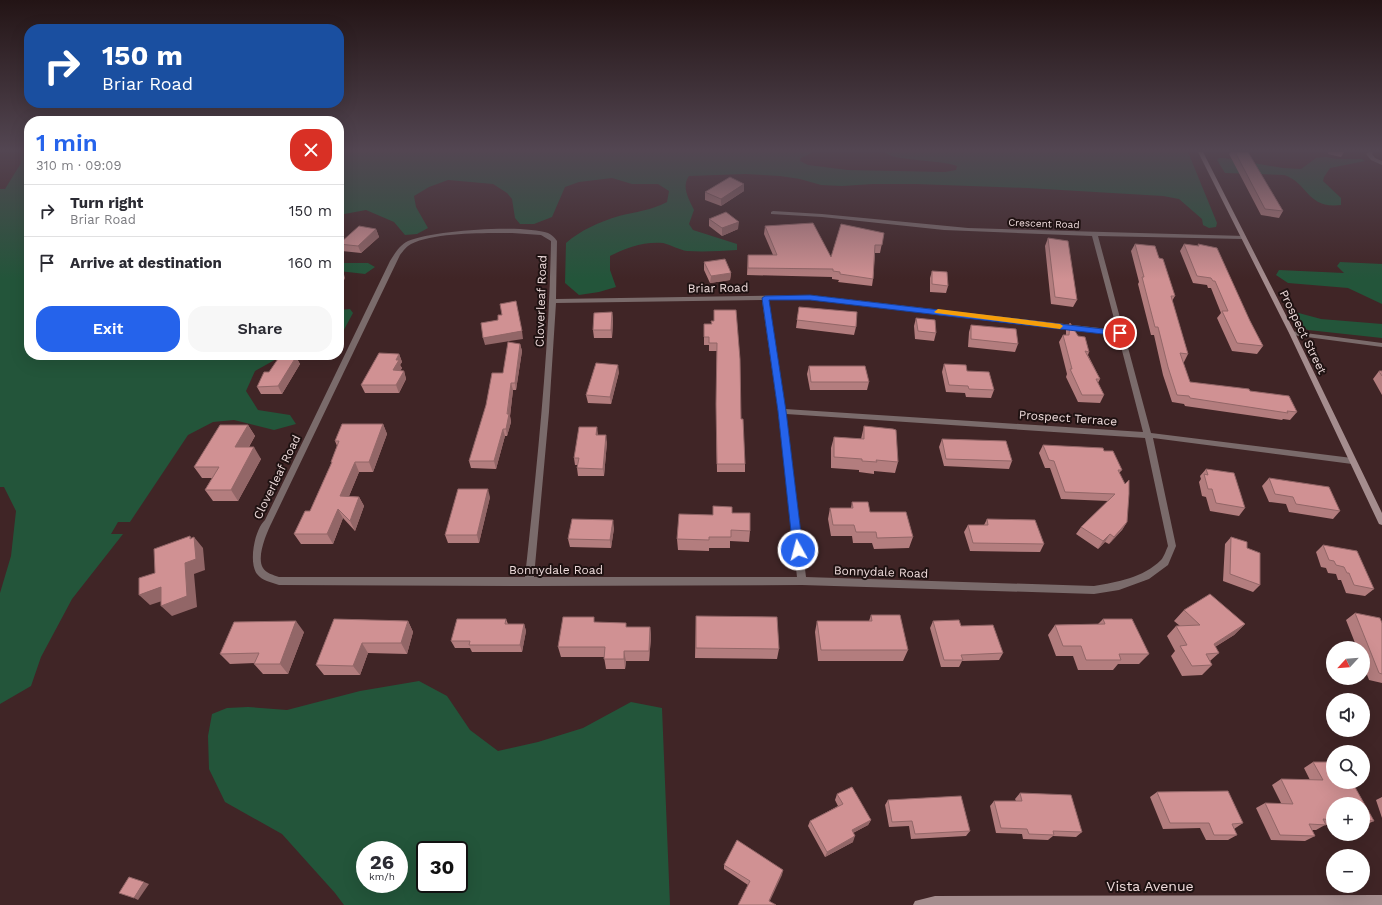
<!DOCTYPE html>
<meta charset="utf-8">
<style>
:root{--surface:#fff;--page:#f7f7f7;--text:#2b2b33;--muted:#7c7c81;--line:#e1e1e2;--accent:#2563eb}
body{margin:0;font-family:"Work Sans",sans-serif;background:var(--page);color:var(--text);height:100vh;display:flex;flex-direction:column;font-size:15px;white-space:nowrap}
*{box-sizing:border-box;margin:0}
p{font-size:13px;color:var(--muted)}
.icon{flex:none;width:22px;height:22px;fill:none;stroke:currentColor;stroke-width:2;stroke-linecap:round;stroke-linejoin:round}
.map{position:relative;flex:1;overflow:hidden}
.drawer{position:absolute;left:24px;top:116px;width:320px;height:244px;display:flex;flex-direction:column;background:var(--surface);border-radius:16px;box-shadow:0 4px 16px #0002}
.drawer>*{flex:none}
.banner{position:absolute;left:24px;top:24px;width:320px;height:84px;border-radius:16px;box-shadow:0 4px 16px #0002;background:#1a4fa0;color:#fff;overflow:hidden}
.needle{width:26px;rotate:244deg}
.buttons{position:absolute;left:1326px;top:641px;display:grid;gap:8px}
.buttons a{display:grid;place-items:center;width:44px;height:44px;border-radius:50%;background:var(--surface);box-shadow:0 4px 16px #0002;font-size:20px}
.speed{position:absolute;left:356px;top:841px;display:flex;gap:8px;font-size:20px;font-weight:700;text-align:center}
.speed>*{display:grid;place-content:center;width:52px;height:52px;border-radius:50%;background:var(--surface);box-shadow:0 4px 16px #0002;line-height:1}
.speed small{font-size:10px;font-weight:400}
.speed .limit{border:2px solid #111;border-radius:6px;background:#fff;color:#111}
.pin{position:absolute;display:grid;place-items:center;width:34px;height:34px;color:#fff;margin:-17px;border:2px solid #fff;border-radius:50%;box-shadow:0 1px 4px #0007}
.me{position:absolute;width:44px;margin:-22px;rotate:353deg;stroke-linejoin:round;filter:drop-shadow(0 0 3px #0008)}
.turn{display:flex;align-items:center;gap:14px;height:84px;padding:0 12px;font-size:18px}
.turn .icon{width:52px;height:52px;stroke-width:2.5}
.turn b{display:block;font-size:28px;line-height:34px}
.round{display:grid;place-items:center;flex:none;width:42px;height:42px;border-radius:16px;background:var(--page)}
.head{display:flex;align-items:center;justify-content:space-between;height:68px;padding:0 12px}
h1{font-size:24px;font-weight:600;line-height:30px;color:var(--accent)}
.button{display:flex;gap:8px;margin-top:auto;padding:8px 12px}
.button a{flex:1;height:46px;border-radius:16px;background:var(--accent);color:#fff;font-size:16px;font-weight:600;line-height:46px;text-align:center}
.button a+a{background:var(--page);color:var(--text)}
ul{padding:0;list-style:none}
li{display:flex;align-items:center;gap:12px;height:52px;padding:0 12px;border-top:1px solid var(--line)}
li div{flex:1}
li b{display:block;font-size:15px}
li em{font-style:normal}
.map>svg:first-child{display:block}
</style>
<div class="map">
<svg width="1382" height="905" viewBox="0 0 1382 905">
<rect width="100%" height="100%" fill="#402526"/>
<path fill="#23553a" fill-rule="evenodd" d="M20,152H29V355H320L280,357L255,371L246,391L258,410L290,415L296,424L274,430L234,420L213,422L188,435L130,522H118L111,534H123L72,599L41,657L31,686L0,704V593L11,556L16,511L4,487H0V189H5L21,163Z
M339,152H813L801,158L800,161L808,165L848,170L945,172L956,170L957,166C937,159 898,162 884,152H1188L1217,223L1216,227L1209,228L1203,225L1202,219L1179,199L1163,196L1027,188L916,184H873L842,186L821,185L800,179L780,176L745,174L689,176C681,187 689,199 694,210L689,224L693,230L737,244V250C720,251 704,252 687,251C679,250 672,245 663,243C645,241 625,248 610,256V270L616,287L599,292L579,295L565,283L566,243C581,230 599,222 619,216C635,212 652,210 667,202L669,191L658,184H632L612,178L579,182L565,187L552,217L534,224H520L515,218L512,199L507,193L493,184L448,180L429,187L414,196L416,207L428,228L417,234L405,235L394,222L366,210L339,215Z
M1326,157L1336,159H1362L1365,161L1330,168L1324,177L1323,181L1341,198V205C1306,209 1309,183 1284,175L1225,173L1217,160L1219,158H1224L1283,168L1301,169L1316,158Z
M1340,262L1382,264V304L1348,288L1288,283L1276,275L1279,270L1344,273L1337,266Z
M339,263H368L375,267L365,274L339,271Z
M350,309L353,313L339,339V310Z
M1295,312L1321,319L1382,324V338L1308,330L1301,327L1293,314Z
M419,681L447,696L470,730L498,751L538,742L583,728L631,702L662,708L670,905H344L335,893L282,834L225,802L209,769L208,736L212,714L227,708L248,707L287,710L360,691ZM365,850H399V884H365ZM425,850H459V884H425Z"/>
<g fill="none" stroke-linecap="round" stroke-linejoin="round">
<path fill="#7a6b6b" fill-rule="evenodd" d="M1368,152H1373L1372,154L1375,158L1382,161V165L1371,160L1366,154Z
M773,211L822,214L968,228L1245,236L1246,237L1243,239L1098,236L1151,433L1352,458L1356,461L1352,464L1153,438L1176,546L1168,565L1149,579L1119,590L1094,594L802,585L529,586L279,585C271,582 262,581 257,574C248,562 255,529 265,520L390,261C395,253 400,245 408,241C434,230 522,224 548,233C552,235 554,237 557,241L556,299L810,295L1117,330L1092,236L944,230L822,217L771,214V212ZM512,233L541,235L551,241C549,354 537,465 525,577H279C273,575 266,573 263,568C256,557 267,532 272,522L400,255C403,251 407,246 411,244C435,232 485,233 512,233ZM810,299L1118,335L1143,432L785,409L768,300ZM762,300L778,411L797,577H534L549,412L556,303ZM786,414L1145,438L1168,546C1166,550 1164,557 1161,560C1143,578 1117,582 1094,586L806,577Z
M1290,331L1382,343V347L1292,335L1289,333Z"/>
<path fill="#a58d8e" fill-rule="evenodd" d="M1198,152H1203L1295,333L1382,513V525L1379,524L1378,522L1289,333Z
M1382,895V905H913L915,901L935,896Z"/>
</g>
<path fill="#b37d7e" d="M1231,152H1248L1283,211L1279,218L1261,215L1229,154Z
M1328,152H1344L1341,157L1328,154Z
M744,191L721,206L705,200V192Z
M709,219L738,229L722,236L709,226Z
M765,226L831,257L884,233L880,253H875L873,279L872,286L838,282L839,280L832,279V277L747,275L748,255H773L764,234Z
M376,229L379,237L361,253L342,251L339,244Z
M1048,238L1077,300L1073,307L1051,304L1045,246Z
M1135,244L1159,258L1175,296L1172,301L1188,354L1184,362H1183L1190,382L1250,391L1297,412L1290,420L1283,419L1282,420L1185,406L1184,404L1172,402L1163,375L1154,335H1151L1138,284L1139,282L1131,251Z
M1184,244L1198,246V244L1250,321L1263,346L1257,354L1232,351L1217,318L1221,313L1211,288H1208L1207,285L1193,283L1180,251Z
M704,262L731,273L730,280L710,283L704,270Z
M932,271L948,286L946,293L930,292V278Z
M799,307L856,327L854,335L796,328Z
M714,310L741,419L745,464V472H717L716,412L717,351H709V345H704V324H711L714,321Z
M612,312L613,320L612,338H594L593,330Z
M916,318L936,333L934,341L915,339L914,326Z
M1070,323L1078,336L1089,352L1088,355L1100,379L1098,383L1104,395L1100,403L1078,402L1066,377L1067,374L1059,342L1063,335H1066V330Z
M971,325L1018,344L1015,352L968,347L969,332Z
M520,344L522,351L516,390H513L510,416L511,422L507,436H505L496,469L471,468L469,461L503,373Z
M399,354L402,362L400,365L402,368L400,371H404L406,379L399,393H365L361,385Z
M296,357L300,364L282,394H261L257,387L269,372Z
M944,364L967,371L994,390L991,398L966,397L965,393L946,392L942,372Z
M809,366L869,382L867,390H810L807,374Z
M1379,371H1382V395L1373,379Z
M619,372L611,404L588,403L586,395Z
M383,424L387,434L373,472H359L349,496L359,497L364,506L355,531L343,518L333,544H301L294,534L310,511L331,464V462L337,446L335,441Z
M248,425L255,436L249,447L261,459L238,501H213L205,490L212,478H202L194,467Z
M864,426L898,462L895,473L874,471V474L859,472V470L831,468V448L834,437L861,439Z
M598,435L607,442L604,476H578L577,468V465H575L574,458Z
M942,439L1012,461L1009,469L944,466L939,447Z
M1043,445L1104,451L1122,470L1119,473L1127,522L1122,530L1109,544L1105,542L1098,549L1076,534L1081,527L1108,501L1061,499L1050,468H1045L1039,453Z
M1206,469L1245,508L1239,516L1210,511L1206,497L1202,496L1199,482L1201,479L1200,476Z
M1269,478L1340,511L1333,519L1289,512L1286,504L1269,502L1262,486Z
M490,497L479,543H448L445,535Z
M852,502L870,512L913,537L909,548L874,549L872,543H853L852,536H831L828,519L830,508H851Z
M732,513L750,531L749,542L730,541V548H709V551L678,550L677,539L713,515Z
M987,519L1044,544L1040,552L970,551L964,532L968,525H984Z
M614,528L611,548L570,547L568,539Z
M1231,537L1247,548L1260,585L1253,592L1223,581L1225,544Z
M1323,545L1374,589L1365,596L1346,593L1341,580H1338L1336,574L1328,573L1326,568L1321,567L1316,552Z
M1184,610L1245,624L1234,635L1215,647L1219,653L1210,661L1212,665L1202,675L1182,676L1171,656L1175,651L1167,636L1176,626H1180L1174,621Z
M1355,613L1382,623V683L1369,680L1363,664V648H1357L1346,620Z
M871,615L908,650L903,661H818L815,632L817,621H869Z
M696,616L779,649L777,659L695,658Z
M334,619L408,621L413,632L407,654L368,653L360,675H324L316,665Z
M506,619L508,624H524L526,631L522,652H472L470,648H455L451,641Z
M1103,619L1149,654L1139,664H1118L1113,670H1078L1073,656H1056L1048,635L1055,625L1098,624Z
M933,621L961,626L1003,653L999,660L962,661L959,667H941L930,628Z
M595,622L627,627H650L651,637L649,661H626L625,669H606L604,657H561L558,647Z
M304,632L288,674H263L254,664L255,663L230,664L220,654Z
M1313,762H1333V782H1352L1374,821L1363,826V804H1333V825H1325L1316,830H1312L1315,836L1305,841L1271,840L1256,808L1265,803H1281L1272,785L1281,779L1310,780L1304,768Z
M1157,792L1243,823L1234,829L1237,835L1228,840H1206L1200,828L1163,829L1150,797Z
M1020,793L1082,832L1076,837L1053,836L1048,840L1023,839L1022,834L996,833L990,806L994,801H1016L1015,799Z
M837,794L871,820L868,825L853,833V842L825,857L808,826L810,821L838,806L835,800Z
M1382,797V818L1376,800Z
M888,800L970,831L966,836L911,839L909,826L889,827L885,805Z
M724,865L782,875L748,885L724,869Z"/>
<path fill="#926667" d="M744,184V191L721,206V199Z
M739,222L738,229L722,236V228Z
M376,229L379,237L361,253L358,246Z
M343,271L345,278L339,292V278Z
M731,273L730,280L710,283L711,276Z
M612,312L613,320L612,338L611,330Z
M522,331L523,339L485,345L483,338Z
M520,344L522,351L516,390L515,383Z
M399,354L402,362L400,365L402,368L396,378L393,370L396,360Z
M296,357L300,364L282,394L278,386Z
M618,365L619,372L611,404L610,397Z
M404,371L406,379L399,393L396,385Z
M511,383L513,390L510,416L511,422L507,436L506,429Z
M383,424L387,434L373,472L369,462Z
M248,425L255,436L242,458L235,447Z
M597,427L598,434L597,442L596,435Z
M503,429L505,436L496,469L494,461Z
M606,435L607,442L604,476L603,469Z
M254,447L261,459L238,501L231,490Z
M355,462L359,472L345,506L340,496Z
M488,489L490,497L479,543L477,535Z
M359,497L364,506L355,531L350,521Z
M338,509L343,518L333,544L327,534Z
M613,520L614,528L611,548L610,540Z
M1127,522L1122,530L1109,544L1114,537Z
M1110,534L1105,542L1098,549L1103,541Z
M190,536L194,541V537L203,548L205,570L194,574L197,607L172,616L161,606L185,563L190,539Z
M161,587L171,598L150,605L139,595Z
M296,621L304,632L288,674L280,664Z
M408,621L413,632L407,654L401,643Z
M524,624L526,631L522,652L520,645Z
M1245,624L1234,635L1203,654L1214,644Z
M650,627L651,637L649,661V651Z
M362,643L368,653L360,675L353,666Z
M624,651L626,661L625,669L624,659Z
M871,820L868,825L849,835L852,830Z
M855,836L853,842L825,857L827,852Z
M783,870L782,875L768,905L769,901Z
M144,882L149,884L138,900L134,898Z"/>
<path fill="#d09193" stroke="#926667" d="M1235,152H1248L1283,211L1265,209Z
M730,177L744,184L721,199L705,192Z
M726,212L739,222L722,228L709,219Z
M813,223L831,257L841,224L884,233L882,245H875L873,279L840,274V272L833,271V269L748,268V255H777L765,226Z
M359,226L376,229L358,246L339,244Z
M1048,238L1068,241L1077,300L1055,297Z
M1135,244L1155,246L1159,258L1163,259L1175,296H1171L1188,354L1180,353L1190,382L1249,389L1250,391L1289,396L1297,412L1287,411L1288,413L1268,410L1190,398L1189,396L1177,395L1168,367L1158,327H1155L1142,277H1144Z
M1184,244L1199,246L1198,244L1217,248L1250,321L1263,346L1237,343L1222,311H1228L1215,281H1213L1211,278L1197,276Z
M725,259L731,273L711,276L704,262Z
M339,271H343L339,278Z
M932,271L947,272L948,286L932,284Z
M516,301L522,331L483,338L481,323L498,320V315H502L500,304Z
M799,307L857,312L856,327L797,320Z
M714,310H736L740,359L741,419H743L745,464H717L716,404L717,343H709V337H704V324H712L711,321H714Z
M612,312L611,330H593L594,313Z
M916,318L935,320L936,333L918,331Z
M1070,323L1078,336L1085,337L1089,352L1085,351L1100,379H1096L1104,395H1082L1070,369H1072L1063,335H1069Z
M971,325L1016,329L1018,344L971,339Z
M508,342L520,344L515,383H511L507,414H509L506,429H503L494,461H469L486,405L492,373H503Z
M379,353L399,354L396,360H399L393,370L404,371L396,385H361Z
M280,356L296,357L278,386L257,387L264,372H269Z
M596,363L618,365L610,397L586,395Z
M944,364L966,365L967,371L989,372L994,390L969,389L968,386L949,385Z
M809,366H865L869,382H811Z
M1379,371H1382V376Z
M342,424H383L369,462H355L340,496L359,497L350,521L338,509L327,534H294L305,511H310L332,462H331L339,441H335Z
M220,425H248L235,447H254L231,490H205L219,467H194Z
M864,426L893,429L896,430L898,462L876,460L877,462L862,461V459L834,457V437L864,439Z
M579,427H597L596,435H606L603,469L577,468L579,458H574Z
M942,439L1006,441L1012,461L946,459Z
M1043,445L1103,448L1104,451H1113L1122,470H1118L1125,484L1129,480V494L1127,522L1114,537L1110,534L1103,541L1081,527L1115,494L1065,492L1054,461L1049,460Z
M1206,469L1234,473L1245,508L1216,503L1212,489H1208L1204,474L1208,475Z
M1269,478L1329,487L1340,511L1296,504L1293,497L1275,494Z
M458,489H488L477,535H445Z
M852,502H868L870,512H906L913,537L877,538L876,532H856L854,525H833L830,508H853Z
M713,506L732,507V513H750V531L731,530V537H709V540L677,539L679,514L713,515Z
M572,519L613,520L610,540L568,539Z
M987,519L1035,520L1044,544L973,543L968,525H988Z
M190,536V539L194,537L196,559L185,563L187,596L161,606V587L139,595V578L155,573L154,549Z
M1231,537L1247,542V548L1260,553V585L1230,574Z
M1323,545L1357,551L1374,589L1354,585L1349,573H1347L1344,567L1336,565L1334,561L1329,560Z
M1210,594L1245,624L1214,644L1219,653L1206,654L1212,665L1192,666L1180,646L1187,645L1176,626L1200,625L1184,610Z
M1355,613L1380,618L1382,623V674L1379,673Z
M871,615H900L908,650H821L817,621H872Z
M696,616L777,617L779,649L696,648Z
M563,617H594V622L626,623V627H650L649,651H624V659H604L605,647H558Z
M334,619L408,621L401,643H362L353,666L316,665Z
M457,619H506L505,624H524L520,645H469L470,641H451Z
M1103,619H1132L1149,654H1119L1121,660H1086L1081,646H1063L1055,625L1105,624Z
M959,620L961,626L993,625L1003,653L961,655L963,660H944L933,621Z
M296,621L280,664H254L259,653L220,654L234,622Z
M1313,762H1333V782H1352L1374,821L1363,820V804H1333V820L1323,819L1326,825L1309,824L1315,836L1280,835L1265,803L1293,804L1281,779L1323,780Z
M852,787L871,820L852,830L855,836L827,852L810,821L843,804L837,794Z
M1228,791L1243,823L1232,824L1237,835H1214L1209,823H1170L1157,792Z
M1020,793L1071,795L1082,832L1053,831L1054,835L1029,834L1027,829L1001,828L994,801H1022Z
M961,796L970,831L915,834L912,821L892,822L888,800Z
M737,840L783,870L769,901L776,905H738L750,881L724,865Z
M129,877L144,882L134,898L119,893Z"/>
<linearGradient id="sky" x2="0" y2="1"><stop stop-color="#231415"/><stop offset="0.54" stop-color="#534652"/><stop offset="1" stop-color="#534652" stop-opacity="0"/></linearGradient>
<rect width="1382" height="279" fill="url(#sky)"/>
<path fill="#2563eb" stroke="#184099" d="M810,295L1120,331L1124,333L1120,336L810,300H769L786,411L803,550L802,553L798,555L794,553L793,550L778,411L762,298L765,296Z"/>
<path fill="#f59e0b" d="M938,309L1060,324L1063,326L1060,329L936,313L934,312Z"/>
<g text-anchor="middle" stroke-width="4" stroke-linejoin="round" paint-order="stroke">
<g font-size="10" fill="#efdcdc" stroke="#1f1212">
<text transform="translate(1044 223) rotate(2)" y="4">Crescent Road</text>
</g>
<g font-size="12" fill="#efdcdc" stroke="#1f1212">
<text transform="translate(718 288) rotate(-1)" y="4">Briar Road</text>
<text transform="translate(541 301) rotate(-88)" y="4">Cloverleaf Road</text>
<text transform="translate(1303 332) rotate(64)" y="4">Prospect Street</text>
<text transform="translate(1068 418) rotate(4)" y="4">Prospect Terrace</text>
<text transform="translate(277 477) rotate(-64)" y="4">Cloverleaf Road</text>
<text x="556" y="574">Bonnydale Road</text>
<text transform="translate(881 572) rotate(2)" y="4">Bonnydale Road</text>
</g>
<g font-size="14" fill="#efdcdc" stroke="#1f1212">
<text x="1150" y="891">Vista Avenue</text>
</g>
</g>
</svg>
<div class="buttons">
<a><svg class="needle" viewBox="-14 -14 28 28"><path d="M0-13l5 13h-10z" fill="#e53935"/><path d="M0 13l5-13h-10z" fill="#7c7c81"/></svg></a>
<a><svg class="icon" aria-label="sound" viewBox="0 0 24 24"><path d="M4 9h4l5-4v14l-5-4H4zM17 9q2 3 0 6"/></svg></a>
<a><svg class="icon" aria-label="search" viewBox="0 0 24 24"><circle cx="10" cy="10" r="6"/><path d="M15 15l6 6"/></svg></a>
<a>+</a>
<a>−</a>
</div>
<div class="speed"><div>26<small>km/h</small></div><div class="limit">30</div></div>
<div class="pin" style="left:1120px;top:333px;background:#d93025"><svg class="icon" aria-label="arrive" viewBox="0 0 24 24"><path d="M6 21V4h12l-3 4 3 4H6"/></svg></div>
<svg class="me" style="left:798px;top:550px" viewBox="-20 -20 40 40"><circle r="17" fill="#2563eb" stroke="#fff" stroke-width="3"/><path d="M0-11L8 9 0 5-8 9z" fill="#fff"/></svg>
<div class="banner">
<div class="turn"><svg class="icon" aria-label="right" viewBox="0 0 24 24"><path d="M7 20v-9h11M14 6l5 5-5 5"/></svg><div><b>150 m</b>Briar Road</div></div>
</div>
<section class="drawer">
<div class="head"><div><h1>1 min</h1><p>310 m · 09:09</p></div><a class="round" style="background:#d93025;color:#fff"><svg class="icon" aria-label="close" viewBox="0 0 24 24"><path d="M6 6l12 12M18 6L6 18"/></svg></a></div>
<ul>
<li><svg class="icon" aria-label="right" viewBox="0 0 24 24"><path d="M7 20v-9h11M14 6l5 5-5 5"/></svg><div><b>Turn right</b><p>Briar Road</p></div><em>150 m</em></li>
<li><svg class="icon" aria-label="arrive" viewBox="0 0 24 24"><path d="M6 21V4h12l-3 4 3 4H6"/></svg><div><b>Arrive at destination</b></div><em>160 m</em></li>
</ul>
<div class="button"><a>Exit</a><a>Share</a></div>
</section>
</div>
